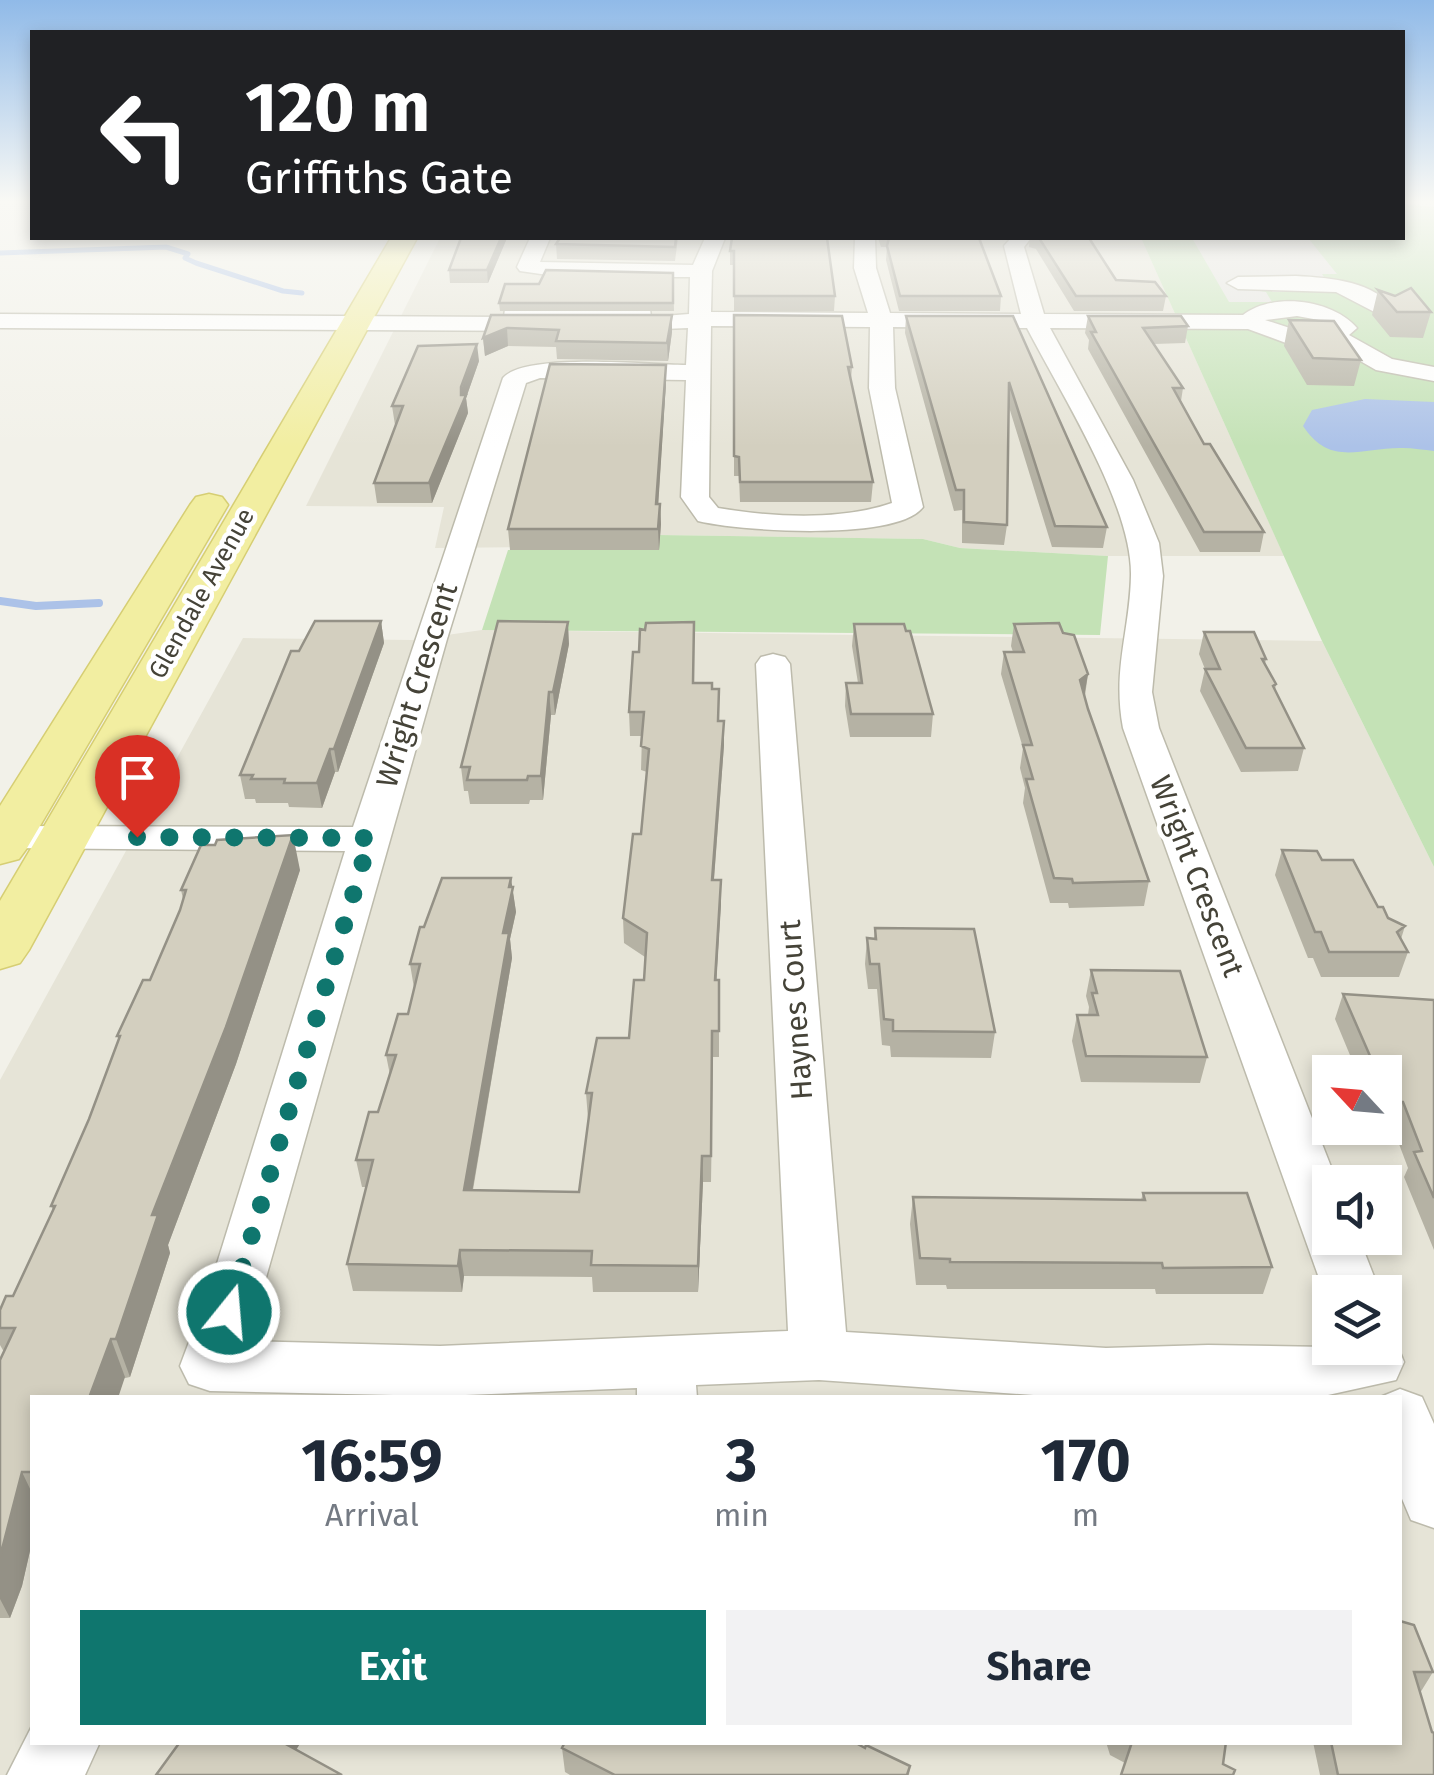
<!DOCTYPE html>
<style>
:root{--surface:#fff;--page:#f2f2f3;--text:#1f2937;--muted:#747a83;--accent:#0f766e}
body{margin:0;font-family:"Fira Sans",sans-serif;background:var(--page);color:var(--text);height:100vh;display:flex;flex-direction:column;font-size:38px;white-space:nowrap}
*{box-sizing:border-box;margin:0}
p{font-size:32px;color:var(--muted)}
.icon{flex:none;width:55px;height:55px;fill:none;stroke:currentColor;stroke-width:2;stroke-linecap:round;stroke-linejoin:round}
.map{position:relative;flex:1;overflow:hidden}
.panel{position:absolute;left:30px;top:1395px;width:1372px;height:350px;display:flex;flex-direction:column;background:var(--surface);border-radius:0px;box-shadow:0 5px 15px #0003}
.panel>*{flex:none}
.guide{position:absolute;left:30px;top:30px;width:1375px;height:210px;border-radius:0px;box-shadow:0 5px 15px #0003;background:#202124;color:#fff;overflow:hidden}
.needle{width:65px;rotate:296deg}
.fabs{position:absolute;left:1312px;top:1055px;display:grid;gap:20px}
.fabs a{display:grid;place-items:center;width:90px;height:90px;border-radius:0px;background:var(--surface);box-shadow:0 5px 15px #0003;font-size:50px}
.pin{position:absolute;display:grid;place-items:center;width:85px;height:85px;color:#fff;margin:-102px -42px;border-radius:50% 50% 50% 0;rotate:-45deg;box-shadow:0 0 10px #0007}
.pin .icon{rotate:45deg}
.me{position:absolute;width:110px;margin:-55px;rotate:17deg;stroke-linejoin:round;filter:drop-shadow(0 0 8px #0008)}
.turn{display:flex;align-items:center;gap:35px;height:210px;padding:0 50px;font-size:45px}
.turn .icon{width:130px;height:130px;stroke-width:2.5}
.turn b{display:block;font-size:70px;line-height:85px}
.eta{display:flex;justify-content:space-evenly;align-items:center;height:170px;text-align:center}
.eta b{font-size:60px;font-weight:700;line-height:70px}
.button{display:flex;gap:20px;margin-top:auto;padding:20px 50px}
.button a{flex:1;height:115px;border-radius:0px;background:var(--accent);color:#fff;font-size:40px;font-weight:700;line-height:115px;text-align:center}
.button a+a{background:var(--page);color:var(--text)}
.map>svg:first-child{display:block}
</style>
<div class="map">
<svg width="1434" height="1775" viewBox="0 0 1434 1775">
<rect width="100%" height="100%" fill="#f2f1e9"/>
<path fill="#e6e4d7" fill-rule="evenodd" d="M440,238H1141L1284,556H1108L960,548L923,539L659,535L644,546L435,548L444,507L306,506Z
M482,630L1322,641L1434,867V1775H0V1080L243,638L412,640ZM1330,1072H1385V1128H1330ZM1330,1182H1385V1238H1330ZM1330,1292H1385V1348H1330ZM32,1398H1400V1742H32Z"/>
<path fill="#c4e2b6" d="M1403,204L1434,207V867L1322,641L1141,238H1402Z
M658,535L923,539L960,548L1108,556L1100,635L482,630L508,550L644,546Z"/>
<path fill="#e4e3e0" d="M1192,238H1308L1337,274H1322L1331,288H1288L1289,292H1273L1268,288L1247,289L1266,292L1272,302H1229Z"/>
<path fill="#acc2e8" d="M1365,399L1434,402V451C1424,450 1413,448 1403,448C1361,447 1331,468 1303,426L1312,410Z"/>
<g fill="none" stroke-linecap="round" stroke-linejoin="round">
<path stroke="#acc2e8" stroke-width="5" d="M0,253L166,247L188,254L185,258L196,263L283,291L302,293"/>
<path stroke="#acc2e8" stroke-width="8" d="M0,601L36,606L99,603"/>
<g stroke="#bdbbac" stroke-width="3">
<path id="minor" d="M530,238H550L540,262L693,265L705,238H725L712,271L711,312L868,313L854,268L855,238H875L876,268L890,313L1021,314L1004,246L1011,238H1031L1024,247L1044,314L1243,315C1273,292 1332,299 1357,328L1349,335L1392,359L1434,367V381L1376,370L1329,343H1286L1248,329L1050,328L1133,480L1159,543L1163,576L1152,692L1159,728L1337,1182H1330V1238H1359L1380,1292H1330V1304L1324,1292L1123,728C1112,669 1130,631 1131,575C1132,504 1060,392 1027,328L893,327L895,388L923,507C897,542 738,531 698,521L681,497L686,380L540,378L526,383L447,639L248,1341L440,1346L788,1331L756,664L761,657L773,654L785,657L790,664L846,1332L1106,1348L1208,1345L1385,1348V1328L1391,1330L1404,1362L1396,1380L1319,1397L1076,1398L819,1380L696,1385L697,1398H637V1388L440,1396L210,1391L189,1384L180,1366L210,1286L345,851L8,848L0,846V826L353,827L503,378C525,352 649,365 686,365L688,328L614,331L606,329L605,321H552L551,329L543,331L0,328V314L504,317L505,309L513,307H642L650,309L651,317L689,314L690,277H562L520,271L517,267ZM1297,316L1319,320L1330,328L1299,331L1265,320ZM711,326L870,327L869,388L892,503C840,521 771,517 718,508L709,497Z
M1296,276C1333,278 1373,281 1397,311L1386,318L1336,292L1238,289L1227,283L1238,277Z
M1400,1389L1422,1397L1434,1424V1528L1411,1520L1400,1494V1398H1378Z
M32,1726V1742H100L85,1775H7Z"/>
</g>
<g stroke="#d6ce73" stroke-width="3">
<path id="major" d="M391,238H417L29,950L20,963L0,969V901Z
M209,494L222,497L228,505L27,848L19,859L0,864V806L190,505L196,497Z"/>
</g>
<use href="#minor" fill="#fff" fill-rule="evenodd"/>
<use href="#major" fill="#f2eea1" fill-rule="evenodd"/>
</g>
<path fill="#b5b2a4" d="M461,238H507L488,283H450L449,270Z
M678,238L675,261L557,259L556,244Z
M732,238L835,296L834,311H734V265H730V251Z
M878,238H979L1001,296L1000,311H899L886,260L887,247H881Z
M1030,238H1122L1121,240H1091L1116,280L1166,296L1163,311H1074L1036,249L1029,247Z
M673,273L674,311H500L499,303L539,284Z
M1378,290L1431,312L1423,338L1390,337L1372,315Z
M491,315L672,332L668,361L557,359L556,347L508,346L485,356L483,338Z
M734,315L852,367L851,380L873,482L871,502H740L739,476H734Z
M906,316H1013L1107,527L1103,548L1052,547L1009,407L1007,525L1004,545L962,543V510L954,511L905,333Z
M1088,316L1188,326L1185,343L1154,344L1183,388L1181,401L1204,444L1264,532L1260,552H1200L1088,349L1089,340L1085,333Z
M1289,320L1361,360L1354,386L1307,385L1284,346Z
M479,361L466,398L468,413L432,503H377L374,483L396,425H395L392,406Z
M666,383L658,504H660L661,524L659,550H510L508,529Z
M381,621L384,643L338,772H335L322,808L289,807L288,803H256L255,799H245L240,775L299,651Z
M854,624L906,631L933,714L931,737H850L845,706L846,683H858L852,646Z
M1014,624L1063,633L1088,674L1085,696L1088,709L1149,881L1144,906L1069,908L1068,903H1050L1023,803L1025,788L1020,768L1023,748L1001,674L1004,652H1013L1011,646Z
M1204,632L1266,659L1265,664L1276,684L1275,690L1304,748L1298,771L1241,772L1200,691L1205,669L1199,654Z
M569,644L555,715H551L543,800H530L529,804H470L468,791H464L461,767Z
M694,683L712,689L724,745L714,880H721L716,980H719V1057H713L711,1182H703L698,1292H593L592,1277L464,1276L462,1292L353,1291L347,1264L366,1187H362L356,1160L378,1112L390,1075L386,1055L408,1014L414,988L410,964L424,927L512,887L516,912L510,939L512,958L473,1190L579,1192L588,1119L586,1093L629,1038L644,980L645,957L624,943L623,918L641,834L647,772L641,770L642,736H630L629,712Z
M1282,850L1322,860L1378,907L1388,918L1405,926L1401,939L1408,952L1399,977H1321L1313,958H1308L1275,875Z
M300,870L236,1064L168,1245L170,1253L130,1377L32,1398V1542L22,1586L10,1618H0V1360L4,1352L0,1345V1310L13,1296L53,1210L51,1206L89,1119L119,1040L117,1036L150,980L180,910L183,899L181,890Z
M875,928L995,1032L991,1058L891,1057L890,1046L882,1045L877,989H868L865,964L867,938L874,939Z
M1091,970L1207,1057L1200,1083L1081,1082L1072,1041L1077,1015H1088L1089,1007L1086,996Z
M1343,994L1434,1000V1250L1404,1177L1408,1168L1393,1128H1385V1072H1357L1335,1019Z
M1143,1193L1272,1267L1263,1294H1156L1155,1289H947L946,1285H916L910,1224L913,1197L1141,1200Z
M1400,1621L1433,1672L1420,1693L1434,1775H1320L1313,1742H1400Z
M1106,1742H1226L1223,1764L1125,1763L1110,1755Z
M562,1748H865L910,1766L909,1775H570L565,1772Z"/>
<path fill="#949186" d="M501,238H507L488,283L487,270Z
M672,315V332L668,361L667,343Z
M507,328L508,346L485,356L483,338Z
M477,344L479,361L466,398L468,413L432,503L429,483Z
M666,365V383L657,524L656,504Z
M660,504L661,524L659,550L658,529Z
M381,621L384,643L338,772L334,749Z
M568,622L569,644L555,715L553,692Z
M1088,674L1084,697L1080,680Z
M549,692L551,715L543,800L541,776Z
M724,721V745L712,904V880Z
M330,749L335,772L322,808L317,783Z
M293,835L300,870L236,1064L168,1245L170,1253L130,1377L116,1339L152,1215Z
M511,878L516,912L510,939L512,958L468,1216L464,1190Z
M721,880V905L715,1005V980Z
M702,1156L703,1182L698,1292V1266Z
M460,1250L464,1276L462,1292L458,1266Z
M111,1339L125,1377L118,1398H89Z
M22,1472L32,1493V1542L22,1586L10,1618L0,1599V1557Z
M279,1742H301L287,1765Z"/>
<path fill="#d3cfbf" stroke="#949186" stroke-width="2.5" d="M461,238H501L487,270H449Z
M560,238H676L675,247L556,244Z
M732,238H827L835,296H734V251H730Z
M889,238H979L1001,296H900L887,246Z
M1039,238H1089L1116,280L1155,282L1166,296H1076Z
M546,270L673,273V303H499L505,284H539Z
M1411,288L1431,312H1397L1378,290L1395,296Z
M491,315H672L667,343L556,341L559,330L507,328L483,338Z
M734,315L842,316L852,367H848L873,482H740L739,457L734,456Z
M906,316H1013L1107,527L1055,526L1009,382L1007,525L964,522V490H956Z
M1088,316H1181L1188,326L1143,328L1183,388H1173L1204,444H1210L1264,532H1204L1091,332H1096Z
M1289,320L1334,321L1361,360L1313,358Z
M477,344L461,387V395H466L429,483H374L403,406H392L418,346Z
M550,364L666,365L656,504H660L658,529H508Z
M315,621H381L334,749H330L317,783H284L285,779H251L253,775H240L291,651H299Z
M498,621L568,622L553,692H549L541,776H528L527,780H467L470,767H461Z
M694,622L693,683H712V689H719L718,721H724L712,880H721L715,980H719V1031H712L711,1156H702L698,1266L591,1265L592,1251L460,1250L458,1266L347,1264L373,1160H356L369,1112H378L396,1055H386L398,1014H408L420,964H410L420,927H424L442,878H511L509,887H513L503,933H509L464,1190L579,1192L592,1093H586L597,1038H629L634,980H644L647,933L623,918L633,834H641L649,749L641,746L644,712H629L633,652H639L640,629L645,630L646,623Z
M1059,623L1063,633L1074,635L1088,674L1080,680L1088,709L1149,881L1073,883L1072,879L1054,878L1026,779H1033L1023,745H1032L1004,652H1024L1014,624Z
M854,624H904L906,631H910L933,714H851L846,683H862Z
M1204,632H1254L1266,659H1262L1276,684L1273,686L1304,748H1246L1205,669H1220Z
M293,835L226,1027L152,1215H158L116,1339H111L89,1398H32V1472H22L0,1557V1360L15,1328H0V1310L6,1296H13L55,1206H51L89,1119L120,1036H117L143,980H150L180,910L186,890H181L201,845H215L217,840Z
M1282,850L1317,851L1322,860H1353L1378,907H1383L1388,918L1405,926L1397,932L1408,952H1329L1321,932H1315Z
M875,928L974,929L995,1032L893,1031V1020L884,1019L879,964H870L867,938L876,939Z
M1091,970L1180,971L1207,1057L1086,1056L1077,1015H1098L1092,993H1097Z
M1343,994L1434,1000V1198L1414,1152L1422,1151L1403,1102H1394L1389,1091H1385V1072H1377Z
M1143,1193H1247L1272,1267L1163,1268L1162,1263L950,1262V1259L920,1258L913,1197L1145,1200Z
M1400,1621L1414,1625L1433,1672H1414L1432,1732L1434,1733V1775H1338L1331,1742H1400Z
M180,1742H282L342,1775H156Z
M565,1742H854L865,1748L866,1745L910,1766L907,1775H615L562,1748Z
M1132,1742H1226L1223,1764L1235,1770L1233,1775H1121Z"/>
<linearGradient id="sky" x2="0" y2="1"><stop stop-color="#90bae8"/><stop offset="0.45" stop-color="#f9f9f5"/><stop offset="1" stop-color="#f9f9f5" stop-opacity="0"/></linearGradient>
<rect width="1434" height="447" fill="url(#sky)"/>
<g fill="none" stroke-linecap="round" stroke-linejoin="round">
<path stroke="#0f766e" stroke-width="18" stroke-dasharray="0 32.4" d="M137,837L370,838L229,1312"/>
</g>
<g text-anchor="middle" stroke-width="9" stroke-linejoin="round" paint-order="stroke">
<g font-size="25" fill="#454338" stroke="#fff">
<text transform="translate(201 593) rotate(-61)" y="9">Glendale Avenue</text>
</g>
<g font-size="30" fill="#454338" stroke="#fff">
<text transform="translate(417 685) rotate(-73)" y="10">Wright Crescent</text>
<text transform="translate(1197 876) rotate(69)" y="10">Wright Crescent</text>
<text transform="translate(796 1010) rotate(-94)" y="10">Haynes Court</text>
</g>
</g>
</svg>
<div class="fabs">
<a><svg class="needle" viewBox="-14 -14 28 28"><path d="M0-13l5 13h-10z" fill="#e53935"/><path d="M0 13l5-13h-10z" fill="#747a83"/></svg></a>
<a><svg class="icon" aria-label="sound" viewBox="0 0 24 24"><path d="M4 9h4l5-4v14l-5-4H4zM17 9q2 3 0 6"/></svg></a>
<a><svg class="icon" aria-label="layers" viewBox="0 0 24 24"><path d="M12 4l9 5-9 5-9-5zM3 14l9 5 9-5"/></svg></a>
</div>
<div class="pin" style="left:137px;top:837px;background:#d93025"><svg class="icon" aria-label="arrive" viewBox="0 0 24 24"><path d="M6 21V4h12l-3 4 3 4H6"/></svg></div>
<svg class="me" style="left:229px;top:1312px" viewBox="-20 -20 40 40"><circle r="17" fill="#0f766e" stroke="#fff" stroke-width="3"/><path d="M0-11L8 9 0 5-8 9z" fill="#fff"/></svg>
<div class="guide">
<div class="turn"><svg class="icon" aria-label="left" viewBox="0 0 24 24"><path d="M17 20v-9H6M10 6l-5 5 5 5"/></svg><div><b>120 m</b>Griffiths Gate</div></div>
</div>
<section class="panel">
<div class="eta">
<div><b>16:59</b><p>Arrival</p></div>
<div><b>3</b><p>min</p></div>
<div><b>170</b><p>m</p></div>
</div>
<div class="button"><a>Exit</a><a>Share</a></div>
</section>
</div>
